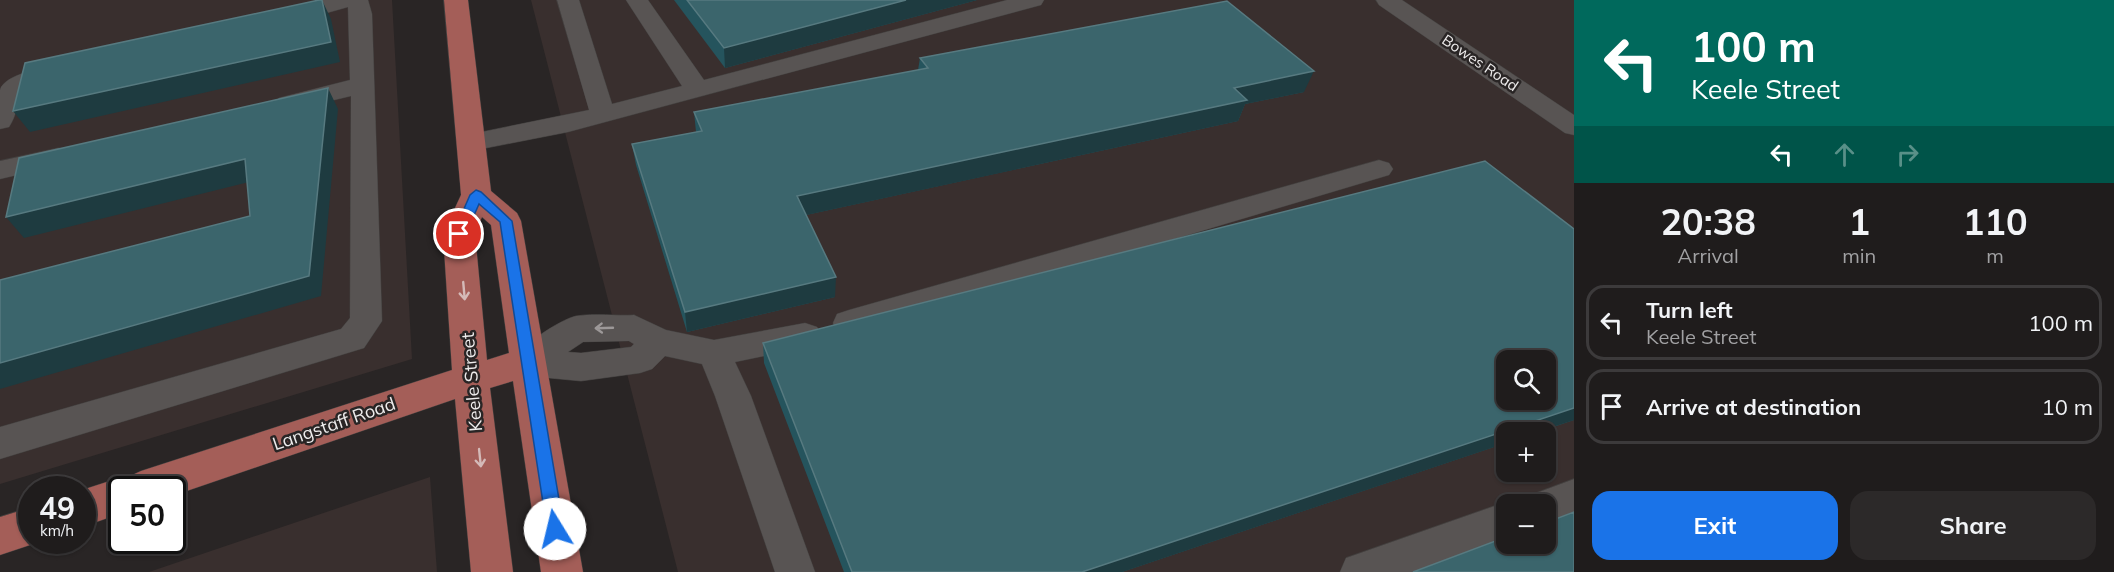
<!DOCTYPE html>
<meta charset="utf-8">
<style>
:root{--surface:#1f1c1c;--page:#2c2929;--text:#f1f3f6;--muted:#a1a1a3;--line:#3c3a3b;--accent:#1a73e8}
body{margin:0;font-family:Mulish,sans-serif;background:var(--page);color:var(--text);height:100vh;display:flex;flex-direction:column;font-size:22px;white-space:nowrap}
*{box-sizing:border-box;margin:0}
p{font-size:20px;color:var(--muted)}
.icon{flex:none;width:33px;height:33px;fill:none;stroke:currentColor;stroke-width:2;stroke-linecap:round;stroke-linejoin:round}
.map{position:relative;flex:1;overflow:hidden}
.details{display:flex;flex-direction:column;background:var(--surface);width:540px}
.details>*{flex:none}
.hud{background:#00695c;color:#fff;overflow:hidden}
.tools{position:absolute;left:1496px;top:350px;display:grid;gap:12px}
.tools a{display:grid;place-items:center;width:60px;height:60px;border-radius:12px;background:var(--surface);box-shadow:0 2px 4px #0004,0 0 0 2px var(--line);font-size:30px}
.speed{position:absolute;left:18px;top:476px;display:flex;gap:12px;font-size:30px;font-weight:700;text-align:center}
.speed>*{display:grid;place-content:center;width:78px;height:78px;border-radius:50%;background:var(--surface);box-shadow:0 2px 4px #0004,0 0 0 2px var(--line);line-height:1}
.speed small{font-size:15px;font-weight:400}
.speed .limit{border:3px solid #111;border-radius:9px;background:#fff;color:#111}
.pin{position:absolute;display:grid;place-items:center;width:51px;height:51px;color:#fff;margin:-26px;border:3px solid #fff;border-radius:50%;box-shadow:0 2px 6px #0007}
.me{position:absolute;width:66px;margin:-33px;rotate:351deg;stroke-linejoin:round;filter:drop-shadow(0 0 4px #0008)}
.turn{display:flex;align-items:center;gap:21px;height:126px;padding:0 18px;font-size:27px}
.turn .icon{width:78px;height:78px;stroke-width:2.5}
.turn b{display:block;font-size:42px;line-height:51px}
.lanes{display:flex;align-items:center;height:57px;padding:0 18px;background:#0003;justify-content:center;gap:30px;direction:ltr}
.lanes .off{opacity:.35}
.eta{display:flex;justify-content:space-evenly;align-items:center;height:102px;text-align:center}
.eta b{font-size:36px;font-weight:700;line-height:42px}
.primary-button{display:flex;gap:12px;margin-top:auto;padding:12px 18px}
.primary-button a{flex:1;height:69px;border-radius:18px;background:var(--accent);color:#fff;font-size:24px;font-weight:700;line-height:69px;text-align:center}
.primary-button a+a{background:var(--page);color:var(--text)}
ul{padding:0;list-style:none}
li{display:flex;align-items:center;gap:18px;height:75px;margin:0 12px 9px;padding:0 6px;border:3px solid var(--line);border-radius:18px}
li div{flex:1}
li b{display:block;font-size:22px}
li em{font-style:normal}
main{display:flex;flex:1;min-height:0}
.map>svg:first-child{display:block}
</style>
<main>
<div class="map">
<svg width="1574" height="572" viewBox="0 0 1574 572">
<rect width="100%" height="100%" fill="#292525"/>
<path fill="#392f2e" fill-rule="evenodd" d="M0,0H392L412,359L0,484Z
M531,0H1574V572H678ZM1506,360H1545V399H1506ZM1506,432H1545V471H1506ZM1506,504H1545V543H1506Z
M430,477L437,572H149Z"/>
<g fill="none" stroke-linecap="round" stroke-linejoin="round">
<g stroke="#42403f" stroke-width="1">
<path id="minor" d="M322,0H368L372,14L382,321L364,348L0,459V427L341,329L350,318L351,96L288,111L279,108L275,103L279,98L350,80L348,7L284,25L276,23L273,18L276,13Z
M557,0H579L612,104L682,86L626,0H648L704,80L1007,0H1044L1041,5L568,132L471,151L462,148L458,142L462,136L589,110Z
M1376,0H1402L1574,115V135L1565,133L1379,5Z
M60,64L69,66L72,71L69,76C55,80 32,83 23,95C17,104 16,117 9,127L0,129C0,117 0,102 0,90C4,74 46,67 60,64Z
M59,148L69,151L73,157L69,163L0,179V161Z
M1379,160L1389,163L1393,169L1389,175L849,336L837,332L833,323L837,314L849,310Z
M634,315L666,330L714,340L805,323L817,327L822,336L817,345L735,362L751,396L815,572H775L715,396L702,364L665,356L652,369L640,373L581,381L528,376L516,372L511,362C519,347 559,320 576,316C595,313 616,316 634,315ZM629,341L634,344L631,347L581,353L568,352L583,342Z
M1574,479V513L1545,525V504H1527L1531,495Z
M1506,502L1511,504H1506V538L1413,572H1340L1346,558Z"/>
</g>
<g stroke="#42403f" stroke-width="1">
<path id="major" d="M444,0H468L491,191L517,213L521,221L583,572H541L513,381L490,388L513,572H471L455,399L172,496V489H122V513L82,527V490L122,477L126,478L141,471L452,370L443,234L461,195ZM482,217L491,225L509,353L487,360L475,234Z
M32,507V540H45L0,555V517Z"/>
</g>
<use href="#minor" fill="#585453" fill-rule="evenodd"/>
<use href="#major" fill="#a45e58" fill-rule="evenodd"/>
</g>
<path fill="#25545d" d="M674,0H977L725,68Z
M920,58L1304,92L1245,104L1238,121L806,215L835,297L687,332L636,165L632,144L696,132L694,112L918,70Z
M1574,229V420L1122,572H844L764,363L763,343Z"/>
<path fill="#1e3b40" d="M322,0L331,19L340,62L30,132L13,111Z
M906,0H977L725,68L724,48Z
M1314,71L1304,92L1245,104L1238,121L797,217V196L1234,88Z
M328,88L338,109L321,296L0,389V363L309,276Z
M245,159L257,180L24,238L6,217Z
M836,277L835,297L687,332L685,312Z
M1574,408V420L1537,432H1506V443L1122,572H1082Z"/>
<path fill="#3b656c" stroke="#577a80" stroke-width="1.5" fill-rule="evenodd" d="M319,0H322L331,42L13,111L25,63Z
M687,0H906L724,48Z
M1227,1L1314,71L1234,88L1247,100L797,196L836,277L685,312L632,144L702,131L694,112L928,68L920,58Z
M328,88L309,276L0,363V280L250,216L245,159L6,217L19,158Z
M1485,161L1574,229V408L1082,572H852L763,343ZM1506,360H1545V399H1506Z
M1574,512V572H1413L1506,537V543H1545V523Z"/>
<defs><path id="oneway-shaft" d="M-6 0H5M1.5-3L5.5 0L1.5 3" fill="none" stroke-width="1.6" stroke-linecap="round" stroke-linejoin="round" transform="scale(1.5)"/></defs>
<g stroke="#d4bab8">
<use href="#oneway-shaft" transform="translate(464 291) rotate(85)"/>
<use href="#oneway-shaft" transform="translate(480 458) rotate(84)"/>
</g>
<use stroke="#9c9898" href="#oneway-shaft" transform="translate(604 328) rotate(178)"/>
<path fill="#1a73e8" stroke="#114b97" stroke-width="1.5" d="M476,190L481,192L512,221L564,529L561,534L555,536L549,534L547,529L500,222L479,204L464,238H455L453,234L470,195Z"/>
<g text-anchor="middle" stroke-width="5" stroke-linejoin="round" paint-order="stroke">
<g font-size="15" fill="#eeecec" stroke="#292525">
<text transform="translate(1480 63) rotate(34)" y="5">Bowes Road</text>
</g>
<g font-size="18" fill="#eeecec" stroke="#292525">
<text transform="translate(472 382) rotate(-95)" y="6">Keele Street</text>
<text transform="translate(334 424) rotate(-19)" y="6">Langstaff Road</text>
</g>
</g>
</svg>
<div class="tools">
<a><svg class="icon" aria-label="search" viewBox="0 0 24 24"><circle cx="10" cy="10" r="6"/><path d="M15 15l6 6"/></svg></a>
<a>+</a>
<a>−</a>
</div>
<div class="speed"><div>49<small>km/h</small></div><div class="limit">50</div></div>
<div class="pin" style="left:459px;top:234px;background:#d93025"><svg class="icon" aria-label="arrive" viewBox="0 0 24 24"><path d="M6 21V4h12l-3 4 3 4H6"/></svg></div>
<svg class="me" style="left:555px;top:529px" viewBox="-20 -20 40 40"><circle r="19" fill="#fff"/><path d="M0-13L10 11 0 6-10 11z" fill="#1a73e8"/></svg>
</div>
<section class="details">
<div class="hud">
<div class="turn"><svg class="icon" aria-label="left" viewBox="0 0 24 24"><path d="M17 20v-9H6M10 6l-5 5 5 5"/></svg><div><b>100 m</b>Keele Street</div></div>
<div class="lanes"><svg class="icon" aria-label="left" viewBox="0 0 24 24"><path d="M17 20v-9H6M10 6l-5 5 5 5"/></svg><svg class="icon off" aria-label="ahead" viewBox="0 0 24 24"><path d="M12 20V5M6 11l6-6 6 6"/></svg><svg class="icon off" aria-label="right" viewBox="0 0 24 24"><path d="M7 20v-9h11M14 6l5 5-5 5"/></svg></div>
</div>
<div class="eta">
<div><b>20:38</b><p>Arrival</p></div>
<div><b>1</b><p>min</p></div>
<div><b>110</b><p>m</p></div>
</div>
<ul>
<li><svg class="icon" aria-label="left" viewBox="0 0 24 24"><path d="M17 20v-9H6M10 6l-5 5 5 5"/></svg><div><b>Turn left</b><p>Keele Street</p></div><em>100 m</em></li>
<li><svg class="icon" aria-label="arrive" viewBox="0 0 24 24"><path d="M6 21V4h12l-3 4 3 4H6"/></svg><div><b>Arrive at destination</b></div><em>10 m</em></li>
</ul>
<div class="primary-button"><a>Exit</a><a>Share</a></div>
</section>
</main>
